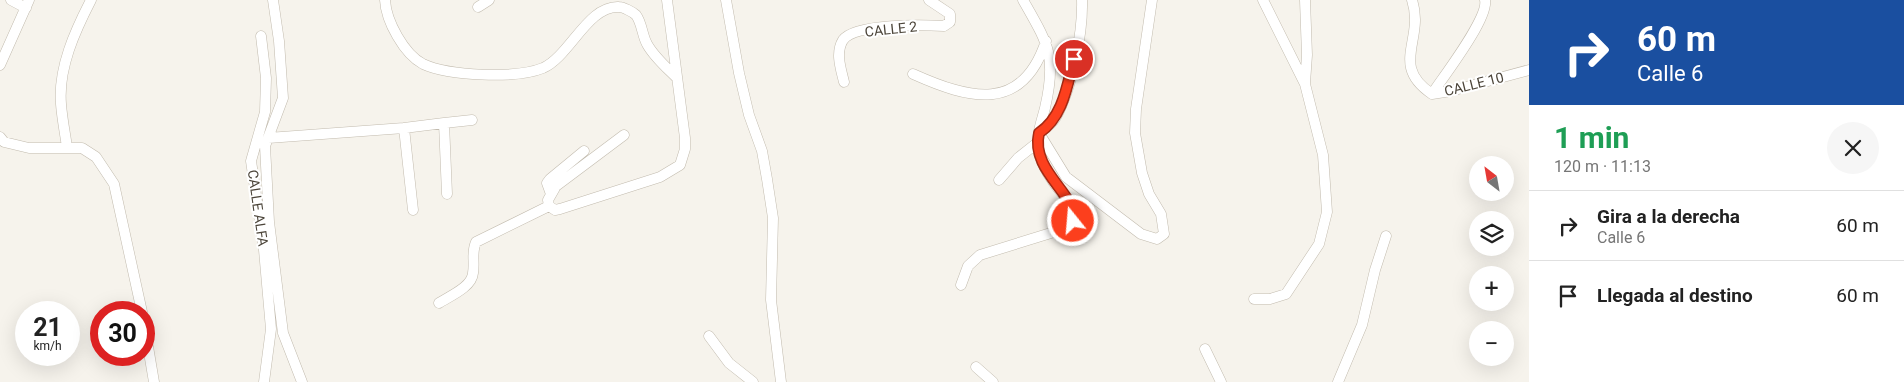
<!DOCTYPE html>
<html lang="es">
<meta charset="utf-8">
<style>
:root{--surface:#fff;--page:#f6f6f6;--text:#222;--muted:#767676;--line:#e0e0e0}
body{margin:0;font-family:Roboto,sans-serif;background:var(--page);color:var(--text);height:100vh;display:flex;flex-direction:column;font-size:19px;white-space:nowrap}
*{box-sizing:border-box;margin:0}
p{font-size:16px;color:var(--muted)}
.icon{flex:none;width:28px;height:28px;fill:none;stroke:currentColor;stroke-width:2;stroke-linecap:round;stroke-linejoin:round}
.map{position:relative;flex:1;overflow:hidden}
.side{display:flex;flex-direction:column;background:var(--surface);width:375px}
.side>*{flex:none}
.top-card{background:#1a4fa0;color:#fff;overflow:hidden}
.needle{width:32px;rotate:329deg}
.fabs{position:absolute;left:1469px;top:156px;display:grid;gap:10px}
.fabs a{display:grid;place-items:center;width:45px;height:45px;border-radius:50%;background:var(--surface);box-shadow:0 5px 20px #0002;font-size:25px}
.speed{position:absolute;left:15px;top:301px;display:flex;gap:10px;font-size:25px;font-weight:700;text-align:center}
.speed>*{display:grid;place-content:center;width:65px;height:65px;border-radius:50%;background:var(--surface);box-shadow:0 5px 20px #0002;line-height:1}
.speed small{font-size:12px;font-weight:400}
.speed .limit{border:8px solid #d22;background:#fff;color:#111}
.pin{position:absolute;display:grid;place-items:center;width:42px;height:42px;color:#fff;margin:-21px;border:2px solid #fff;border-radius:50%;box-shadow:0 1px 5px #0007}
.me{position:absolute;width:55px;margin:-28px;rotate:343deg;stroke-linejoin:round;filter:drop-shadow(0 0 4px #0008)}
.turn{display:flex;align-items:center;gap:18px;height:105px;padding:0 25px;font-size:22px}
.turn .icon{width:65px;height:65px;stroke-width:2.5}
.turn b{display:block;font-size:35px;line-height:42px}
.round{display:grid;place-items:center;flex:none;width:52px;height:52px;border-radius:26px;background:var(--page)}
.summary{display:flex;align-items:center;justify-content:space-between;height:85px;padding:0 25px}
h1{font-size:30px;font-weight:700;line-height:38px;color:#1e9e55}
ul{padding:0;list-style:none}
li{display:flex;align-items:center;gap:15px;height:70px;padding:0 25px;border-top:1px solid var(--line)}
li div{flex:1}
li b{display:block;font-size:19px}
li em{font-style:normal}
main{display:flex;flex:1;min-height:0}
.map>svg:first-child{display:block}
</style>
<main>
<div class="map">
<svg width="1529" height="382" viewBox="0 0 1529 382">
<rect width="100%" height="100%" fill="#f6f3ec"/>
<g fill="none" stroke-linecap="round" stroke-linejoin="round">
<g stroke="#c2bbae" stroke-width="11">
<path id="minor" d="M11,0L26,8
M273,0L279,41L283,98L265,146L269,222L283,333L302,382
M385,0C386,21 404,54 423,64C449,76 516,79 543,68C570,56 588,5 619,7C623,7 633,12 636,15C642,23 642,35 647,44C654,57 667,68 677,78
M726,0L739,73L749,115L762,151L767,179L773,218L771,300L781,382
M1305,0L1307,55L1305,83
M1412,0C1425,40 1389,65 1432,94L1451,91L1529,70
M478,7L489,0
M261,36L266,78L265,112L251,161L264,250L271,329L264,382
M0,65L29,0
M913,74C969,99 1022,114 1046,41
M844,82C841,69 835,53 843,40C855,23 925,25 944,26L950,22V14L929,0
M1432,94C1443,77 1489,18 1485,0
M444,123L472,120
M404,128L444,123L447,194
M1039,133L1066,177L1141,234L1157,239L1164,234L1161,214L1149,194L1142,173L1135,133L1136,109L1152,0
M1039,133C1046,128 1052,124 1056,117C1072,88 1083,33 1082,0
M624,135L556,186L548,200L549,206L555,210L560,209L660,177L680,165L685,149V138L667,0
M0,137L4,142L29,148H82L96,157L114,184L142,312
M268,138L404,128L413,210
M67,147C65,133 62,118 61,104C58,68 75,31 91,0
M999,180L1018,158L1037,143
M551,194L547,183L550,179L584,151
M961,285L968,266L980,255L1067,228C1070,224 1074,221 1074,215C1074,203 1060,193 1054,183C1047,173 1040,161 1038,149C1036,136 1042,120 1045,108C1057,56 1048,44 1023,0
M1254,299H1270L1286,294L1319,244L1327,212L1323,155L1305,84L1263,0
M439,303C450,296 472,287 473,273C475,261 471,253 476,242L549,206
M144,323L154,382
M709,336L729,363L753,382
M1205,349L1221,382
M976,367L993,382
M1338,382L1362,325L1375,270L1386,236"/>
</g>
<use href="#minor" stroke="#fff" stroke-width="10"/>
</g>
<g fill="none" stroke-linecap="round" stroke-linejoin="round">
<g stroke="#a42913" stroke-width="12">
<path id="route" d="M1073,221C1079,195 1030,172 1039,133C1063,117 1067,86 1074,59"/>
</g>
<use href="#route" stroke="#fc3f1d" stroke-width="9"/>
</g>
<g text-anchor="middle" stroke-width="4" stroke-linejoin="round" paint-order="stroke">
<g font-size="14" fill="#4b4439" stroke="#fff">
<text transform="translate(891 29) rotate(-6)" y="5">CALLE 2</text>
<text transform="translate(1474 84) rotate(-14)" y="5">CALLE 10</text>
<text transform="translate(258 208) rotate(82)" y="5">CALLE ALFA</text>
</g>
</g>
</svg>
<div class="fabs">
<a><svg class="needle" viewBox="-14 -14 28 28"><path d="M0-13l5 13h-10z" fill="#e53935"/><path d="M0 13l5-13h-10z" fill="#767676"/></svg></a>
<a><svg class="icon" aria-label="layers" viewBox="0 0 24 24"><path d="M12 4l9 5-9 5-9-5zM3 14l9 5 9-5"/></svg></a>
<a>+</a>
<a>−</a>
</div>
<div class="speed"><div>21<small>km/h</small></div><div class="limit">30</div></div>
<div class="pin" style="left:1074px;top:59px;background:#d93025"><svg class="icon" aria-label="arrive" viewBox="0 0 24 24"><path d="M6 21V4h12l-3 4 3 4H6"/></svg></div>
<svg class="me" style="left:1073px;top:221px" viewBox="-20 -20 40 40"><circle r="17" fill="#fc3f1d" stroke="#fff" stroke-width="3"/><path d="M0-11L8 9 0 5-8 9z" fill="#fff"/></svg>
</div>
<section class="side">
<div class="top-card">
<div class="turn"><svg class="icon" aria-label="right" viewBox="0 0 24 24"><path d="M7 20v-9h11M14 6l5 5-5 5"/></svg><div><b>60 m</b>Calle 6</div></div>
</div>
<div class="summary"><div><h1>1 min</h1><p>120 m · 11:13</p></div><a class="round"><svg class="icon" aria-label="close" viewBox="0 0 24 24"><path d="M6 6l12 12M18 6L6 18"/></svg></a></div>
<ul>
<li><svg class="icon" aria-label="right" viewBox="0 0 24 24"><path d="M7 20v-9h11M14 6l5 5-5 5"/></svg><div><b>Gira a la derecha</b><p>Calle 6</p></div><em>60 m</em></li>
<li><svg class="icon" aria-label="arrive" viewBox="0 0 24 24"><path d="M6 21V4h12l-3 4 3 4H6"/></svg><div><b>Llegada al destino</b></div><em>60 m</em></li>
</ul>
</section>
</main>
